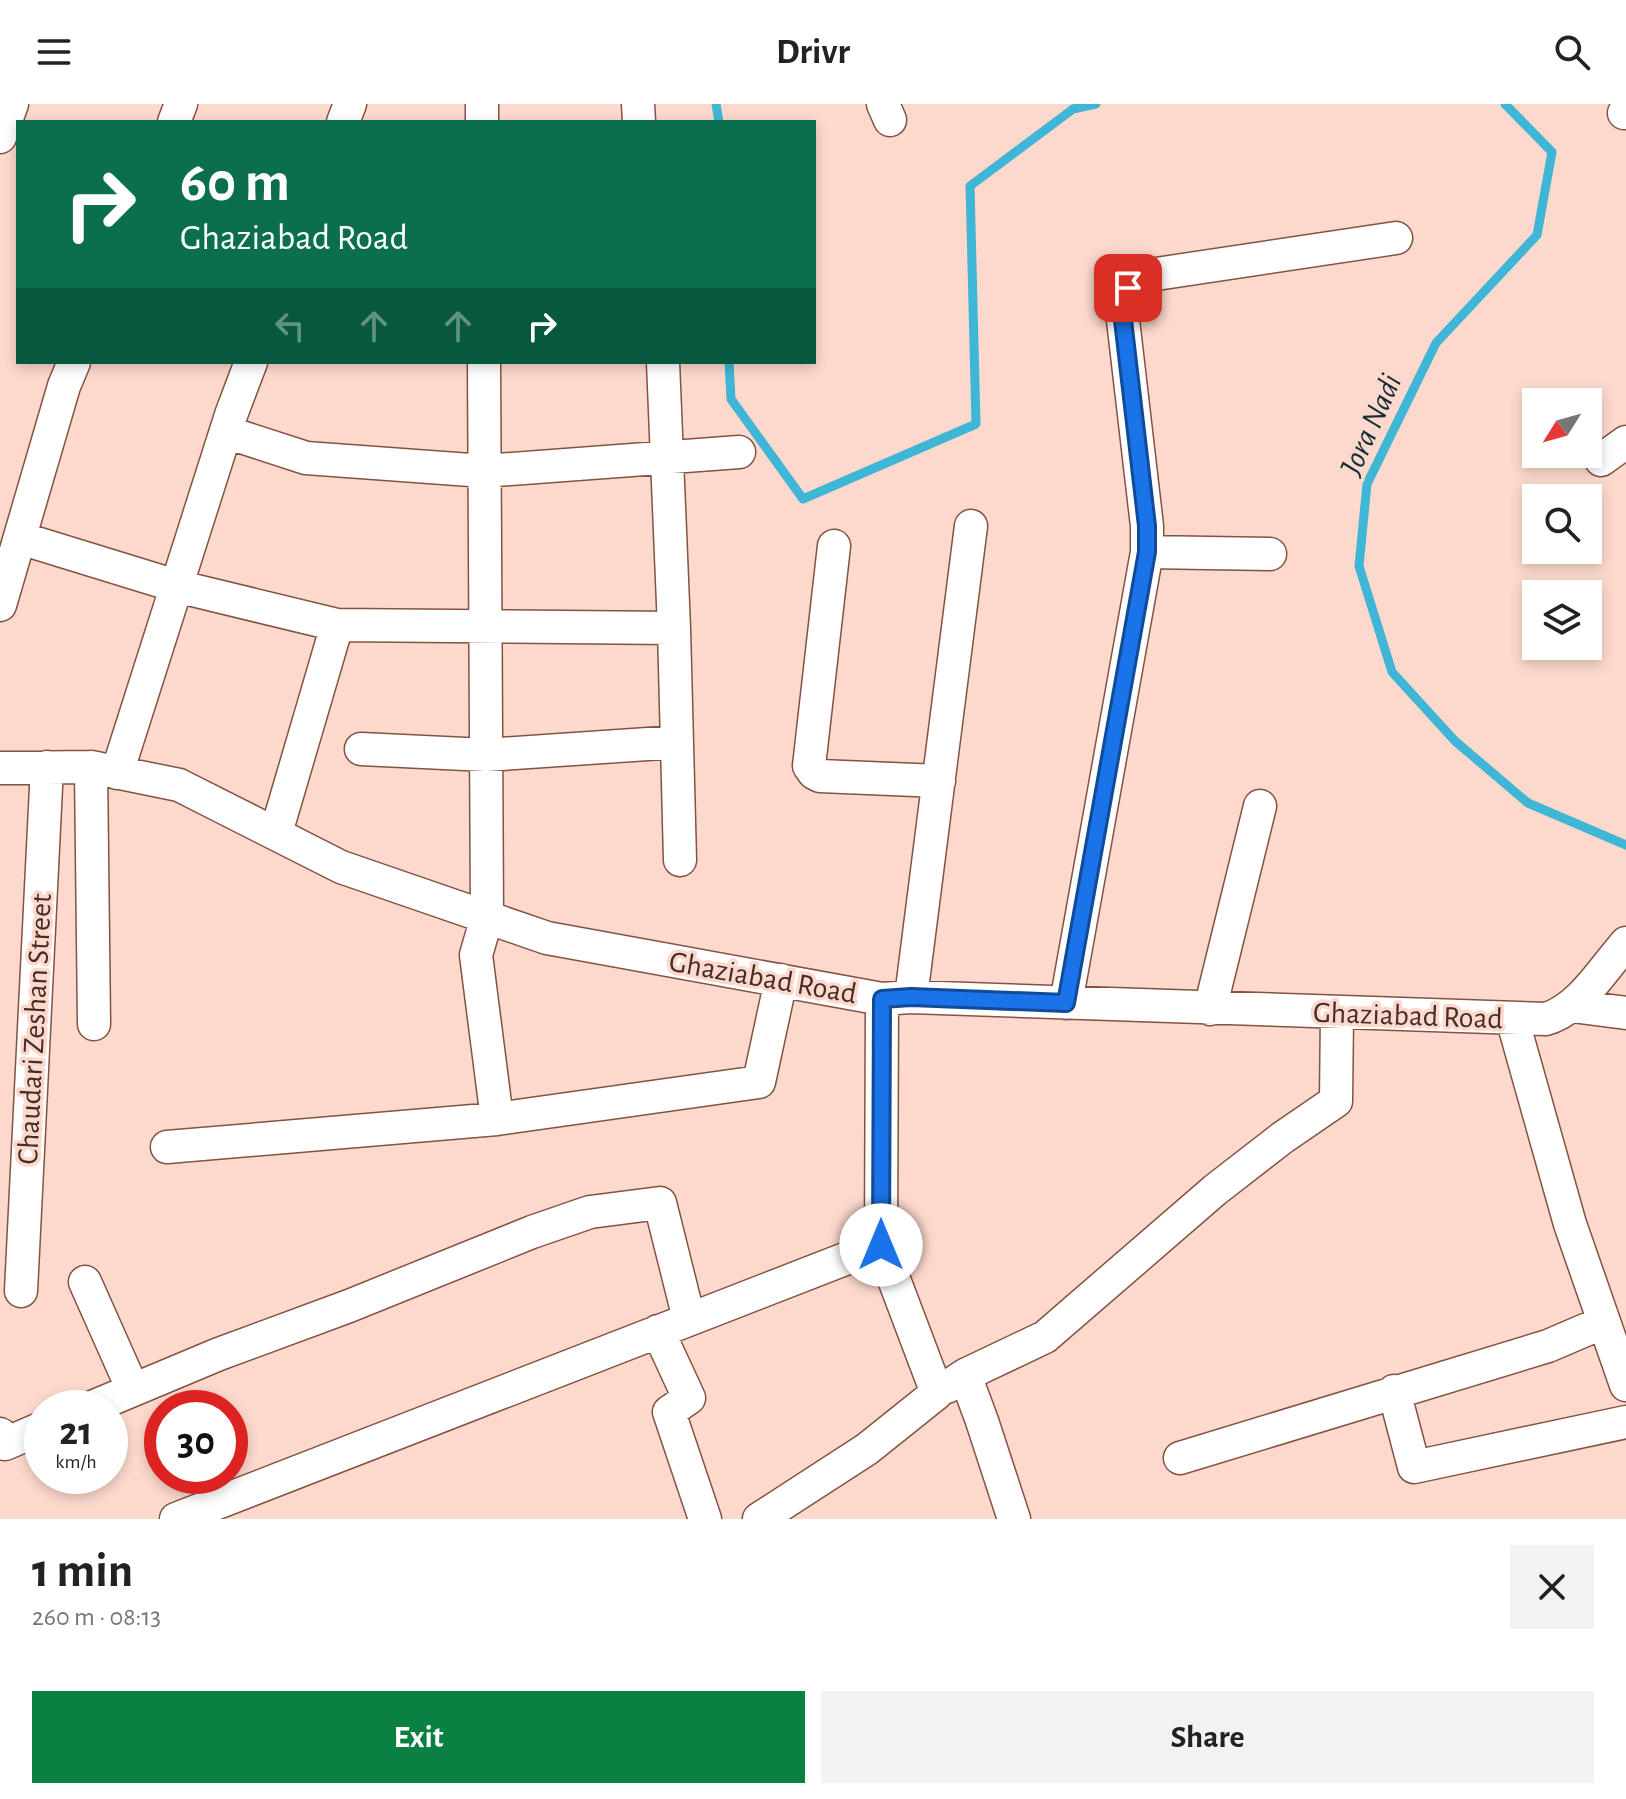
<!DOCTYPE html>
<meta charset="utf-8">
<style>
:root{--surface:#fff;--page:#f2f2f2;--text:#222;--muted:#767676;--accent:#0b8043}
body{margin:0;font-family:"Alegreya Sans",sans-serif;background:var(--page);color:var(--text);height:100vh;display:flex;flex-direction:column;font-size:30px;white-space:nowrap}
*{box-sizing:border-box;margin:0}
p{font-size:26px;color:var(--muted)}
.icon{flex:none;width:44px;height:44px;fill:none;stroke:currentColor;stroke-width:2;stroke-linecap:round;stroke-linejoin:round}
.map{position:relative;height:1415px;overflow:hidden}
.sheet{display:flex;flex-direction:column;background:var(--surface);flex:1}
.sheet>*{flex:none}
.banner{position:absolute;left:16px;top:16px;width:800px;height:244px;border-radius:0px;box-shadow:0 4px 12px #0003;background:#0b6e4f;color:#fff;overflow:hidden}
.needle{width:52px;rotate:233deg}
.tools{position:absolute;left:1522px;top:284px;display:grid;gap:16px}
.tools a{display:grid;place-items:center;width:80px;height:80px;border-radius:0px;background:var(--surface);box-shadow:0 4px 12px #0003;font-size:40px}
.speed{position:absolute;left:24px;top:1286px;display:flex;gap:16px;font-size:40px;font-weight:700;text-align:center}
.speed>*{display:grid;place-content:center;width:104px;height:104px;border-radius:50%;background:var(--surface);box-shadow:0 4px 12px #0003;line-height:1}
.speed small{font-size:20px;font-weight:400}
.speed .limit{border:12px solid #d22;background:#fff;color:#111}
.pin{position:absolute;display:grid;place-items:center;width:68px;height:68px;color:#fff;margin:-34px;border-radius:16px;box-shadow:0 4px 12px #0006}
.me{position:absolute;width:88px;margin:-44px;rotate:0deg;stroke-linejoin:round;filter:drop-shadow(0 0 6px #0008)}
.turn{display:flex;align-items:center;gap:28px;height:168px;padding:0 32px;font-size:36px}
.turn .icon{width:104px;height:104px;stroke-width:2.5}
.turn b{display:block;font-size:56px;line-height:68px}
.lanes{display:flex;align-items:center;height:76px;padding:0 32px;background:#0003;justify-content:center;gap:40px;direction:ltr}
.lanes .off{opacity:.35}
.round{display:grid;place-items:center;flex:none;width:84px;height:84px;border-radius:0px;background:var(--page)}
.summary{display:flex;align-items:center;justify-content:space-between;height:136px;padding:0 32px}
h1{font-size:48px;font-weight:600;line-height:60px}
.action{display:flex;gap:16px;margin-top:auto;padding:16px 32px}
.action a{flex:1;height:92px;border-radius:0px;background:var(--accent);color:#fff;font-size:32px;font-weight:600;line-height:92px;text-align:center}
.action a+a{background:var(--page);color:var(--text)}
header{display:flex;justify-content:space-between;align-items:center;height:104px;padding:0 32px;background:var(--surface);font-size:36px;font-weight:600}
.map>svg:first-child{display:block}
</style>
<header><svg class="icon" aria-label="menu" viewBox="0 0 24 24"><path d="M4 6h16M4 12h16M4 18h16"/></svg>Drivr<svg class="icon" aria-label="search" viewBox="0 0 24 24"><circle cx="10" cy="10" r="6"/><path d="M15 15l6 6"/></svg></header>
<div class="map">
<svg width="1626" height="1415" viewBox="0 0 1626 1415">
<rect width="100%" height="100%" fill="#fdd9cd"/>
<g fill="none" stroke-linecap="round" stroke-linejoin="round">
<path stroke="#3fb6d5" stroke-width="9" d="M716,0L719,18
M1505,0L1552,48L1537,131L1436,239L1367,380L1359,462L1392,568L1455,637L1528,699L1626,741
M729,258L731,295L803,395L976,320L970,82L1073,5L1096,0"/>
<g stroke="#845241" stroke-width="35">
<path id="minor" d="M482,0V18
M638,0L639,18
M883,0L890,16
M1624,9L1626,8
M174,18L181,0
M343,18L350,0
M0,33L12,0
M484,258L487,813L476,851L497,1015L759,978L781,876
M663,258L674,524
M226,328L306,354L484,367L739,348
M1601,356L1626,338
M20,434L176,482L337,521L674,524L680,756
M834,442L809,662L814,669L820,672L939,677
M1147,448L1270,450
M0,501L64,282L74,258
M361,645L486,651L677,638
M91,663L94,920
M0,664L91,663L179,681L341,763L547,834L882,895L911,893L1546,915C1580,905 1603,865 1626,839
M117,669L231,311L251,258
M276,729L337,521
M911,893L971,422
M1066,899L1147,448V422L1121,199L1128,184L1143,172L1396,134
M1572,902L1626,909
M1210,905L1260,702
M1512,914L1570,1120L1626,1281
M167,1043L497,1015
M85,1178L133,1286
M21,1187L47,663
M658,1227L689,1294L669,1308L705,1415
M965,1271L1045,1233L1215,1086L1282,1034L1336,997L1337,910
M947,1283L965,1271L982,1317L1014,1415
M1394,1287L1414,1363L1626,1318
M90,1304L219,1250L349,1202L532,1128L590,1108L660,1099L689,1215
M0,1330L5,1340L42,1324
M1180,1354L1548,1242L1604,1218
M176,1415L881,1141L882,895
M759,1415L867,1345L937,1289L881,1141"/>
</g>
<use href="#minor" stroke="#fff" stroke-width="32"/>
</g>
<g fill="none" stroke-linecap="round" stroke-linejoin="round">
<g stroke="#114b97" stroke-width="20">
<path id="route" d="M881,1141L882,895L911,893L1066,899L1147,448V422L1121,199L1128,184"/>
</g>
<use href="#route" stroke="#1a73e8" stroke-width="14"/>
</g>
<g text-anchor="middle" stroke-width="7" stroke-linejoin="round" paint-order="stroke">
<g font-size="30" fill="#442d26" stroke="#fdd9cd">
<text transform="translate(763 873) rotate(10)" y="10">Ghaziabad Road</text>
<text transform="translate(1408 911) rotate(2)" y="10">Ghaziabad Road</text>
<text transform="translate(34 925) rotate(-87)" y="10">Chaudari Zeshan Street</text>
</g>
<g font-size="32" font-style="italic" fill="#142d34" stroke="#fdd9cd">
<text transform="translate(1370 320) rotate(-66)" y="11">Jora Nadi</text>
</g>
</g>
</svg>
<div class="tools">
<a><svg class="needle" viewBox="-14 -14 28 28"><path d="M0-13l5 13h-10z" fill="#e53935"/><path d="M0 13l5-13h-10z" fill="#767676"/></svg></a>
<a><svg class="icon" aria-label="search" viewBox="0 0 24 24"><circle cx="10" cy="10" r="6"/><path d="M15 15l6 6"/></svg></a>
<a><svg class="icon" aria-label="layers" viewBox="0 0 24 24"><path d="M12 4l9 5-9 5-9-5zM3 14l9 5 9-5"/></svg></a>
</div>
<div class="speed"><div>21<small>km/h</small></div><div class="limit">30</div></div>
<div class="pin" style="left:1128px;top:184px;background:#d93025"><svg class="icon" aria-label="arrive" viewBox="0 0 24 24"><path d="M6 21V4h12l-3 4 3 4H6"/></svg></div>
<svg class="me" style="left:881px;top:1141px" viewBox="-20 -20 40 40"><circle r="19" fill="#fff"/><path d="M0-13L10 11 0 6-10 11z" fill="#1a73e8"/></svg>
<div class="banner">
<div class="turn"><svg class="icon" aria-label="right" viewBox="0 0 24 24"><path d="M7 20v-9h11M14 6l5 5-5 5"/></svg><div><b>60 m</b>Ghaziabad Road</div></div>
<div class="lanes"><svg class="icon off" aria-label="left" viewBox="0 0 24 24"><path d="M17 20v-9H6M10 6l-5 5 5 5"/></svg><svg class="icon off" aria-label="ahead" viewBox="0 0 24 24"><path d="M12 20V5M6 11l6-6 6 6"/></svg><svg class="icon off" aria-label="ahead" viewBox="0 0 24 24"><path d="M12 20V5M6 11l6-6 6 6"/></svg><svg class="icon" aria-label="right" viewBox="0 0 24 24"><path d="M7 20v-9h11M14 6l5 5-5 5"/></svg></div>
</div>
</div>
<section class="sheet">
<div class="summary"><div><h1>1 min</h1><p>260 m · 08:13</p></div><a class="round"><svg class="icon" aria-label="close" viewBox="0 0 24 24"><path d="M6 6l12 12M18 6L6 18"/></svg></a></div>
<div class="action"><a>Exit</a><a>Share</a></div>
</section>
